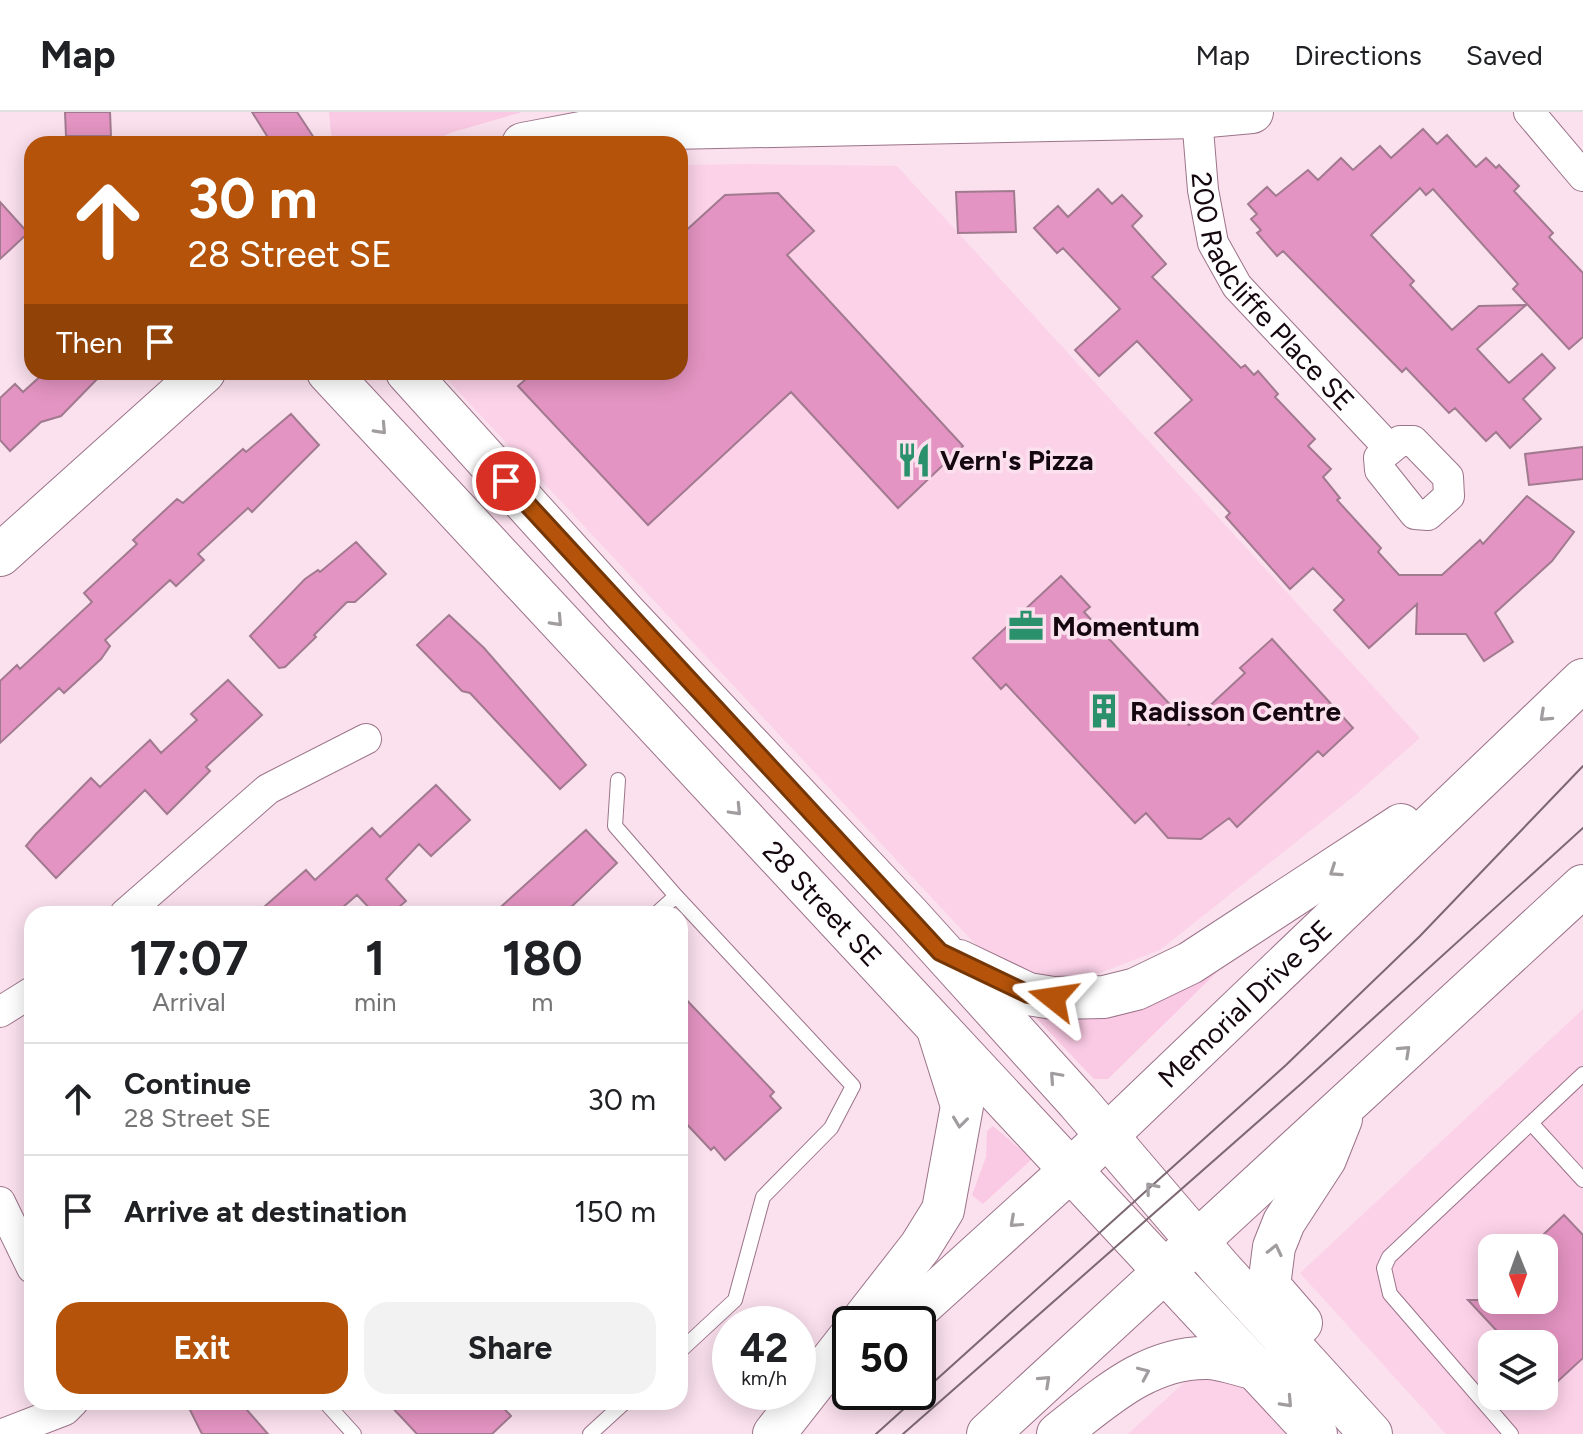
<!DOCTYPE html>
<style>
:root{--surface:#fff;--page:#f2f2f2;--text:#202124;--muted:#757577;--line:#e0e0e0;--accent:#b45309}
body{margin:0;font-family:Figtree,sans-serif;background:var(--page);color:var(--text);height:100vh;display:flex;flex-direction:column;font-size:30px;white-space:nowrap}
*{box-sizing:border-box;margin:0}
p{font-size:26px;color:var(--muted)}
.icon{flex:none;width:44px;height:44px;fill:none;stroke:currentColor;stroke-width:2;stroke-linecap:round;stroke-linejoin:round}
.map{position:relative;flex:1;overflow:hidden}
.sheet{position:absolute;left:24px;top:794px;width:664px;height:504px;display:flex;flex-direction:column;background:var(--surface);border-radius:24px;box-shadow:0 4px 20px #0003}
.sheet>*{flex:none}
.banner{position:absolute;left:24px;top:24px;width:664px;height:244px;border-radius:24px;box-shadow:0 4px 20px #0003;background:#b45309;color:#fff;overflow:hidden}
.needle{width:52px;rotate:179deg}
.buttons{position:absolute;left:1478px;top:1122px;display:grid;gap:16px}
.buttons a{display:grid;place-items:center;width:80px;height:80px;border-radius:16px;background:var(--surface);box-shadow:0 4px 20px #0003;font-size:40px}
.speed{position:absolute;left:712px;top:1194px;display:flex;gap:16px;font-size:40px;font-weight:700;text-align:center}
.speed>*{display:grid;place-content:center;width:104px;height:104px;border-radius:50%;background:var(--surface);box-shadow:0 4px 20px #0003;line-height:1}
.speed small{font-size:20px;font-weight:400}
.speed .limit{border:4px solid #111;border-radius:12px;background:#fff;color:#111}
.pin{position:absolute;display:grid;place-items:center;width:68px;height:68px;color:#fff;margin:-34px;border:4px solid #fff;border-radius:50%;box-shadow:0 2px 8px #0007}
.me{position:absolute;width:88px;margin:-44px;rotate:285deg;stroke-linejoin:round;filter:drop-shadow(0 0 6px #0008)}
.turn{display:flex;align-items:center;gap:28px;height:168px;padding:0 32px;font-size:36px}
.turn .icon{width:104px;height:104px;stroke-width:2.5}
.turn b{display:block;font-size:56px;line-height:68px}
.then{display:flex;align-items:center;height:76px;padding:0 32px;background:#0003;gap:16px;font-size:30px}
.eta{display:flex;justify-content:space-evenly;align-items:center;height:136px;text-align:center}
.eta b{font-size:48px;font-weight:700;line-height:56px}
.primary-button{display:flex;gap:16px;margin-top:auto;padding:16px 32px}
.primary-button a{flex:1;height:92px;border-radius:24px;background:var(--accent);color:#fff;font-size:32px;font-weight:700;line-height:92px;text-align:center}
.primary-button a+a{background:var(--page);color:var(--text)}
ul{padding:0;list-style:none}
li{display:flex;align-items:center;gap:24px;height:112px;padding:0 32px;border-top:2px solid var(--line)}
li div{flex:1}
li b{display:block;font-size:30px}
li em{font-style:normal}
header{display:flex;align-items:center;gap:48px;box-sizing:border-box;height:112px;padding:0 40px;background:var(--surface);border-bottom:2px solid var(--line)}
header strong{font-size:38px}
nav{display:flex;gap:44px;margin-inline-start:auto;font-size:28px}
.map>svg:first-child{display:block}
</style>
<header>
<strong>Map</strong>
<nav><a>Map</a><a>Directions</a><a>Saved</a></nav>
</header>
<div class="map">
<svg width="1583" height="1322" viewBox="0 0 1583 1322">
<rect width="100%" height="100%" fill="#fbe0ee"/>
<path fill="#fcd2e8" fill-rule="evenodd" d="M745,52L897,54L1420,626L1354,684L1160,838L1097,862L1063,867L1017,861L991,849L440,260H680V53Z
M1583,897V1322H1446L1300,1161ZM1492,1136H1544V1188H1492ZM1492,1232H1544V1284H1492Z
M1211,1246L1316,1322H1128Z"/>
<path fill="#fac9e3" d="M329,0H522L450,21L429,32H332Z
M1213,854L1218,859L1108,967H1094L1036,906Z
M993,1014L1032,1047L983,1092L972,1083L986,1045L987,1019Z"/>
<path fill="#e494c2" stroke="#a27a90" stroke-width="2" d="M65,0H110L111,24H66Z
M252,0H297L318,32H272Z
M1423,17L1437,32L1447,23L1476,55L1486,46L1496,56L1499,53L1519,74L1514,79L1553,121L1549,125L1583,161V225L1569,237L1513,177L1518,172L1433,77L1426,83L1420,76L1371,123L1414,169L1410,173L1452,218L1479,194L1526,193L1477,237L1509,271L1542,242L1555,256L1523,287L1541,307L1510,336L1496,320L1486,329L1455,296L1449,301L1406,256L1402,260L1283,139L1277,144L1257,121L1261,118L1251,107L1257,102L1248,92L1267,75L1276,84L1308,58L1318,68L1341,46L1353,58L1380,34L1391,46Z
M1098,77L1112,92L1122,83L1142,104L1132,114L1166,152L1152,165L1241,256L1245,253L1254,263L1258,259L1278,282L1275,285L1315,327L1308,334L1331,357L1323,365L1340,386L1337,388L1381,436L1378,440L1399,463H1442L1480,428L1483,432L1527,384L1574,420L1552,449L1495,501L1513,530L1484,549L1466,522H1416L1417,492L1369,536L1334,498L1344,488L1313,456L1290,477L1226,405L1230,401L1155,321L1192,288L1137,229L1099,264L1075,238L1120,197L1063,136L1057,141L1034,116L1058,94L1068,105Z
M1014,79L1016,120L958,121L956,80Z
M778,81L814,119L787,143L963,334L898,396L791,280L648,413L518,274L534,260H680V124L725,83Z
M0,90L28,121L0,147Z
M45,260H104L61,304L41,310L10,339L0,328V286L15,272L23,280Z
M291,302L319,333L252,400L248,396L198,442L204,448L176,474L170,468L105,528L110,534L101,547L64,581L59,576L0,631V569L17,553L20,557L92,490L84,481L137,432L133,428L177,387L183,391L243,337L246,340Z
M1583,335V367L1529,373L1525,342Z
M356,430L386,462L355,490H347L314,523L316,525L285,555L279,556L250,524L305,467L318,458L320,460Z
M1061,464L1090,495L1084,500L1189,613L1245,561L1240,556L1272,527L1353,616L1323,644L1318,639L1237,715L1229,706L1201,727L1168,726L1146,701L1135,711L1006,572L1001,577L973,546Z
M449,503L484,536L586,653L560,677L470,581L462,579L417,533Z
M228,568L262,603L206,655L210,659L167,702L145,678L56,766L26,734L36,722L91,666L100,675L150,628L161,641L197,608L191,602Z
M436,673L470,708L431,744L419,732L386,767L406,789L391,802H375L357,783L335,802H256L306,758L315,768L372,716L380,725Z
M586,718L617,751L564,802H493Z
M680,881L774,980L770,984L781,996L725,1048L714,1035L711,1038L680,1005Z
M1564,1103L1583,1123V1246L1544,1282V1232H1509L1468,1188H1544V1122Z
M201,1290H240L268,1322H202L189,1296Z
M387,1290H498L511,1304L492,1322H417Z"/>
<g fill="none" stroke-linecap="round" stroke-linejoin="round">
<g stroke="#9b7389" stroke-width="16">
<path id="lane" d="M618,668L615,714L676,784
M656,802L676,784L853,974L831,1016L763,1085L735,1188L680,1239
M1583,962L1531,1011L1583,1068
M325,1290L354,1322
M590,1322L625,1290
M1511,1322L1390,1182L1384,1156L1389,1145L1531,1011"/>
</g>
<g stroke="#9b7389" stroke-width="32">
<g id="street">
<path d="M1529,0L1583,64"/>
<path id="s1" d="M1197,5L1203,78L1213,131L1237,174L1388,335"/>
<path d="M1400,329H1413L1448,365L1449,384L1428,403L1415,402L1380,358L1379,346Z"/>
<path d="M125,802L268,677L366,627"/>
<path d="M0,900L32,880"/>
<path d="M0,1090L32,1156"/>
<path d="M3,1322L65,1298L73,1290"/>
</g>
</g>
<g stroke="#9b7389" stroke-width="44">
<g id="secondary">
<path d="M523,32L586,20L625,17L1197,5L1252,0"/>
<path id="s2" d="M328,260L1316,1322"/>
<path d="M407,260L625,501L909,803L1078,990L1220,1156L1371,1322"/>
<path d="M0,443L204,260"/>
<path d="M959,849L1028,882L1053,886L1104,885L1136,877L1190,851L1401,713"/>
<path d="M1301,1211L1269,1174L1274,1135L1284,1110L1325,1047L1341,1007"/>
<path d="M860,1212L920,1135L943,1098L962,994L939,921"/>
<path id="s3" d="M901,1212L1072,1057L1583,568"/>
<path d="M774,1322L850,1225"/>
<path d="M988,1322L1583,774"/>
<path d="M1058,1322C1103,1287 1148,1244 1209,1246C1225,1247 1242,1254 1257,1257"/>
</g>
</g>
<use href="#lane" stroke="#fff" stroke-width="14"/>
<use href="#street" stroke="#fff" stroke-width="30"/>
<use href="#secondary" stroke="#fff" stroke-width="42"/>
<path stroke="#7c6872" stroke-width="2" d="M876,1322L1286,953L1420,824L1583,654
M903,1322L1302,971L1583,716"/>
</g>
<defs><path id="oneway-chevron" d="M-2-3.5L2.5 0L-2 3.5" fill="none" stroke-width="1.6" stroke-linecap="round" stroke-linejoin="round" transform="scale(2)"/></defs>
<g stroke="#a19c9f">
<use href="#oneway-chevron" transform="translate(381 317) rotate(47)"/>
<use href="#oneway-chevron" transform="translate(557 509) rotate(47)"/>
<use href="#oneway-chevron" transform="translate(1545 604) rotate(137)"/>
<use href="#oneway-chevron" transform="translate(736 698) rotate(46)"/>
<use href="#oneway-chevron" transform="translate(1335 759) rotate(146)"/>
<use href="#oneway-chevron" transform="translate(1405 939) rotate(-43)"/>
<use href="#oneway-chevron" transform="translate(1055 965) rotate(-132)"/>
<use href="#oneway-chevron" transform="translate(960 1010) rotate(97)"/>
<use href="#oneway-chevron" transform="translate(1151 1076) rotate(-130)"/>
<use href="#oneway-chevron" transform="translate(1015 1110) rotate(138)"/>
<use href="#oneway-chevron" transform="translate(1275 1138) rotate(-77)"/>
<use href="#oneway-chevron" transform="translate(1144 1261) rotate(-24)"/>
<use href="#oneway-chevron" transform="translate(1045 1269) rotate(-43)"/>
<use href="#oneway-chevron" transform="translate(1287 1290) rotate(47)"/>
</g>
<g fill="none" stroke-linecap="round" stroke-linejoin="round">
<g stroke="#753606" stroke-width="20">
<path id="route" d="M506,369L940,840L1028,882L1053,886"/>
</g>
<use href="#route" stroke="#b45309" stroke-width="14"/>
</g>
<defs>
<g id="restaurant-bare" transform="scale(2.76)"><path d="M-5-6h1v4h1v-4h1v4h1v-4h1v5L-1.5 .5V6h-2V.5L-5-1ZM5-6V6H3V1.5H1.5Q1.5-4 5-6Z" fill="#2b916c" stroke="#fbe0ee" stroke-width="2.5" paint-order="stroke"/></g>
<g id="office-bare" transform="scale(2.76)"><path d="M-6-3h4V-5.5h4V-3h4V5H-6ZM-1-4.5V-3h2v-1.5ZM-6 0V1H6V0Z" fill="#2b916c" stroke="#fbe0ee" stroke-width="2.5" paint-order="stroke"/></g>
<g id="building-bare" transform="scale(2.76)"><path d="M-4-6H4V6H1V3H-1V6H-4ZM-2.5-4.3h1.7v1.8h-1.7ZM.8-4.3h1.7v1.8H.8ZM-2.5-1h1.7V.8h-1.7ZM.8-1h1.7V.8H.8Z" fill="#2b916c" stroke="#fbe0ee" stroke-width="2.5" paint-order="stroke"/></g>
</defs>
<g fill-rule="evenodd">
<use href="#restaurant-bare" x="914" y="348"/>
<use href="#office-bare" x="1026" y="514"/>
<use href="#building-bare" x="1104" y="599"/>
</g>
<g text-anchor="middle" stroke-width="7" stroke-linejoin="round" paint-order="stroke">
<g font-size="28" fill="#15070f" stroke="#fbe0ee">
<text dy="10" stroke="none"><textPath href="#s1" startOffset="198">200 Radcliffe Place SE</textPath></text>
<text dy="10" stroke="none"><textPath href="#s2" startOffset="726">28 Street SE</textPath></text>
<text dy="10" stroke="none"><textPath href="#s3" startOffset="470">Memorial Drive SE</textPath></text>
</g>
<g font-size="28" font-weight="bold" fill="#15070f" stroke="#fbe0ee" text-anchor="start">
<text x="940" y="358">Vern's Pizza</text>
<text x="1052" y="524">Momentum</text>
<text x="1130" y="609">Radisson Centre</text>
</g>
</g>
</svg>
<div class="buttons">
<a><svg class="needle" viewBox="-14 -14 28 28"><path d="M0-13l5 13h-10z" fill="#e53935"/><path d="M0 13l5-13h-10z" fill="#757577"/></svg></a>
<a><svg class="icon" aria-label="layers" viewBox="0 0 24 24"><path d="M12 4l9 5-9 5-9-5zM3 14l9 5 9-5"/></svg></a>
</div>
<div class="speed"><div>42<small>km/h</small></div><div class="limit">50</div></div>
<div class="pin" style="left:506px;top:369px;background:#d93025"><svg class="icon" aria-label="arrive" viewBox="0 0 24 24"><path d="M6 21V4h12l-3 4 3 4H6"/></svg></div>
<svg class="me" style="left:1053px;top:886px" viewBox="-20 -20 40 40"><path d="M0-17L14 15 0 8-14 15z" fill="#b45309" stroke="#fff" stroke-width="4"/></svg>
<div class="banner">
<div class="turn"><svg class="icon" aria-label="ahead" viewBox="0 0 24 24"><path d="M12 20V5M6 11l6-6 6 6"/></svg><div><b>30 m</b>28 Street SE</div></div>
<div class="then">Then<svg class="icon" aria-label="arrive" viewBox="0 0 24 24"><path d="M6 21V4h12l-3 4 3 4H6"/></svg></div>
</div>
<section class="sheet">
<div class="eta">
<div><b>17:07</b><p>Arrival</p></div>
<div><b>1</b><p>min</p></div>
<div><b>180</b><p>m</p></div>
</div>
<ul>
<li><svg class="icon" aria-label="ahead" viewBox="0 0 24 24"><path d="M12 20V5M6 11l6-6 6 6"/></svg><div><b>Continue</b><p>28 Street SE</p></div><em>30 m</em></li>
<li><svg class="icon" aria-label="arrive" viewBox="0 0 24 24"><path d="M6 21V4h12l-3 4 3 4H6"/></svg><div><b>Arrive at destination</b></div><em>150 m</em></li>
</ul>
<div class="primary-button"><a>Exit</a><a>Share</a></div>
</section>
</div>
